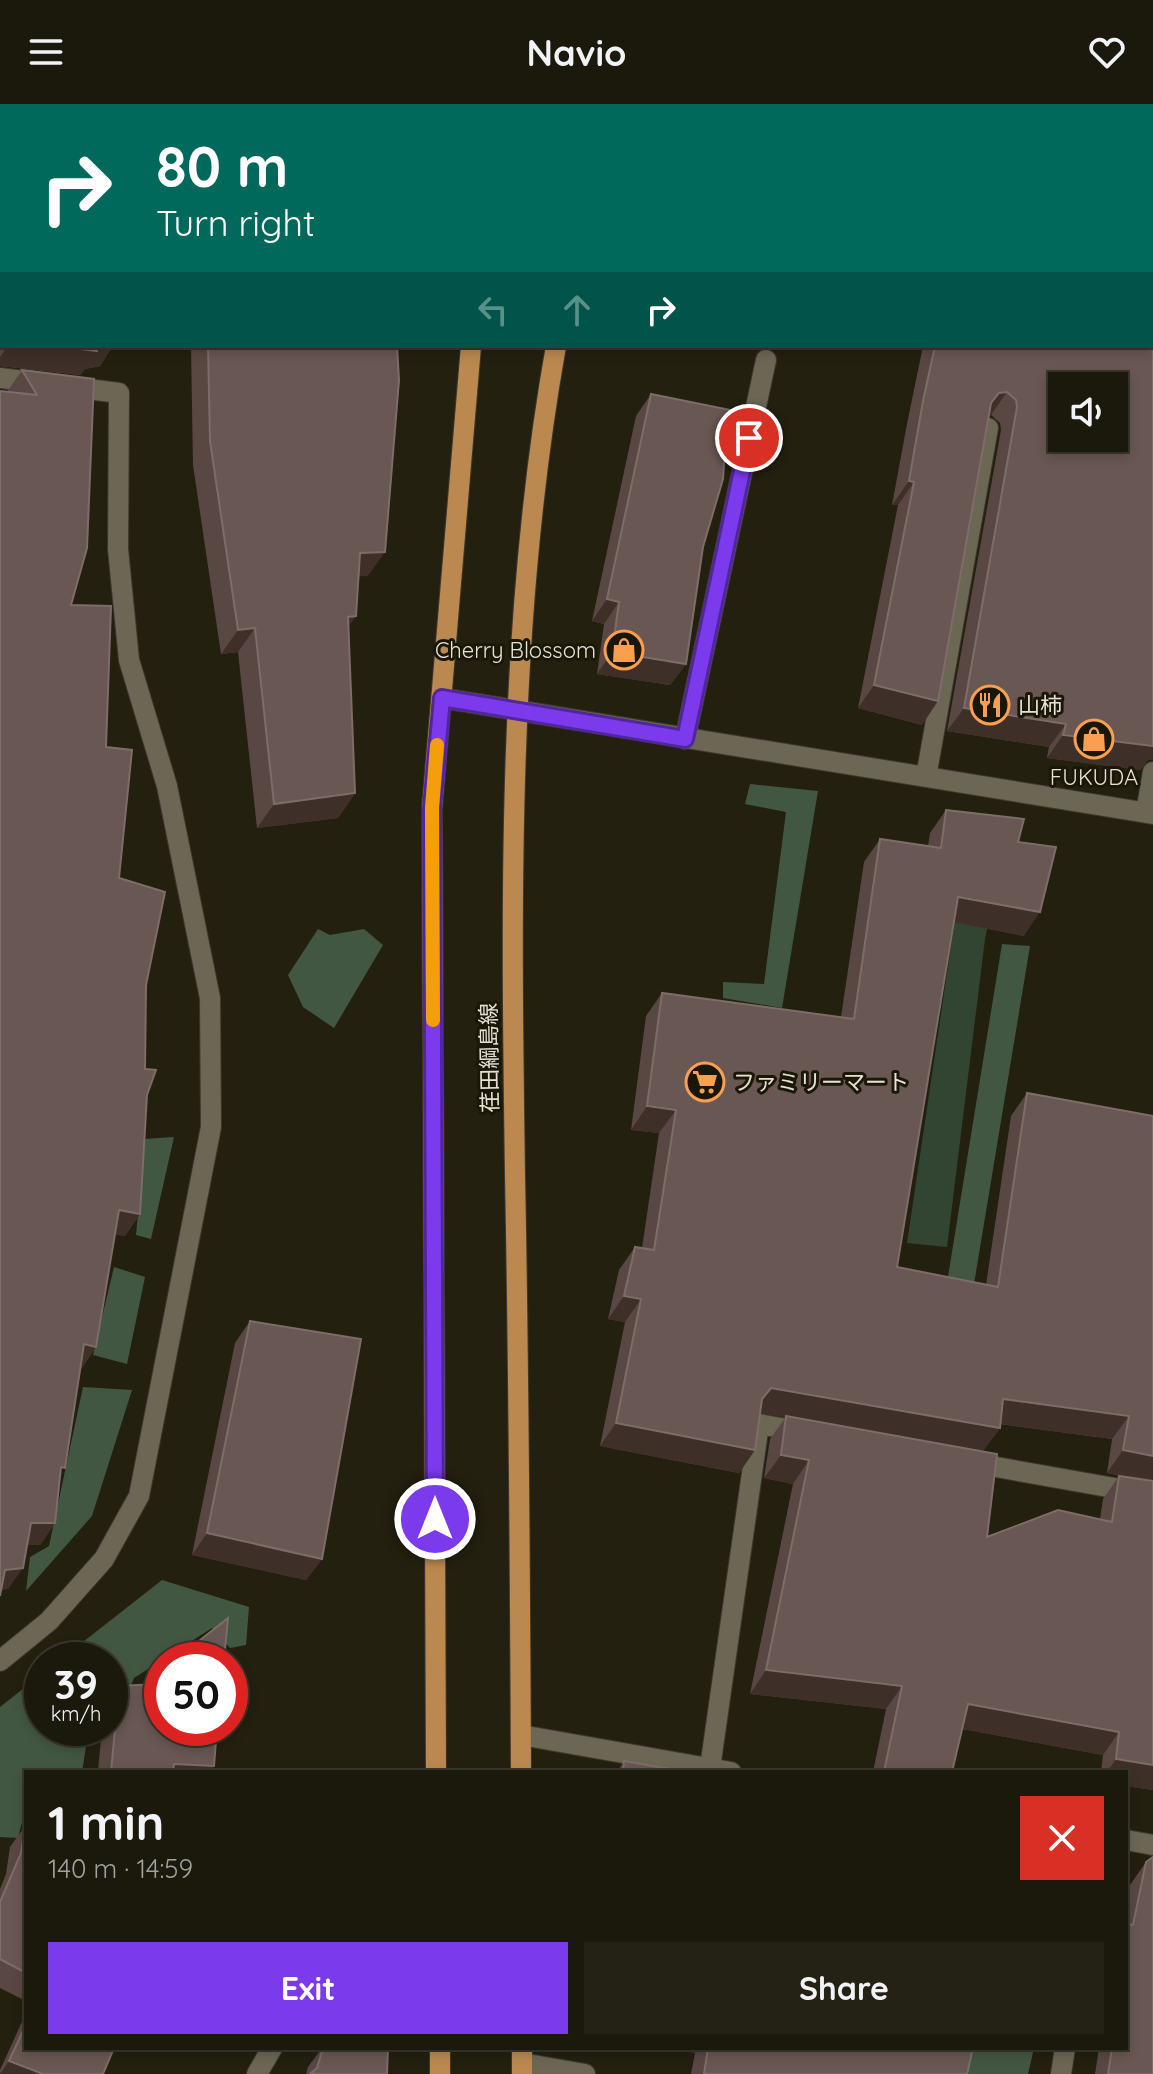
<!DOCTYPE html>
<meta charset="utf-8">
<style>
:root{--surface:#1b180c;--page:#242115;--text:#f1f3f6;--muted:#a0a09d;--line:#39372d;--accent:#7c3aed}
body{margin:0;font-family:Quicksand,"Noto Sans JP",sans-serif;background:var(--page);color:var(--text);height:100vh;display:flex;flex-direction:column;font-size:30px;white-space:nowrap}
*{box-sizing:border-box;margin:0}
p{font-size:26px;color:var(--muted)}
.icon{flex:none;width:44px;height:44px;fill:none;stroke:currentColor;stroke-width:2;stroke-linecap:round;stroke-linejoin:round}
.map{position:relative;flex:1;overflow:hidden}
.panel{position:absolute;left:24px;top:1666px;width:1104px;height:280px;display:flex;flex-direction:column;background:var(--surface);border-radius:0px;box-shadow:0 4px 12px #0003,0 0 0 2px var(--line)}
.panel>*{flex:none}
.guide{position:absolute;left:0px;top:0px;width:1154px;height:244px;box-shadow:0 4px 12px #0003,0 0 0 2px var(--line);background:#00695c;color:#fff;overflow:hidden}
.fabs{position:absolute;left:1048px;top:268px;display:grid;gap:16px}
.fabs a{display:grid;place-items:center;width:80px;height:80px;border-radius:0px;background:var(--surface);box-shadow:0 4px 12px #0003,0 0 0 2px var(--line);font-size:40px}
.speed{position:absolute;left:24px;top:1538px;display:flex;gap:16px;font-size:40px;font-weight:700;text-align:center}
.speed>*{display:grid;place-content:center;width:104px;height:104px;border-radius:50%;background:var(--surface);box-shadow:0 4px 12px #0003,0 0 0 2px var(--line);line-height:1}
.speed small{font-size:20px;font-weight:400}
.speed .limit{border:12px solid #d22;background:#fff;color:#111}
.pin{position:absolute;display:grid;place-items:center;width:68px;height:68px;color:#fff;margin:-34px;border:4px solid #fff;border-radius:50%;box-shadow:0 2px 8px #0007}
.me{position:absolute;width:88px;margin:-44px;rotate:0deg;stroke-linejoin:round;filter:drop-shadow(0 0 6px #0008)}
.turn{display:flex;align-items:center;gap:28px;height:168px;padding:0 24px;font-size:36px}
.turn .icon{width:104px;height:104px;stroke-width:2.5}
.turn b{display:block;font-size:56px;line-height:68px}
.lanes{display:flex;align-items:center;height:76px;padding:0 24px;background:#0003;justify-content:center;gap:40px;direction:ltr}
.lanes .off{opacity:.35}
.round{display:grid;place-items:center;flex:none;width:84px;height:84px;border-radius:0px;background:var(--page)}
.summary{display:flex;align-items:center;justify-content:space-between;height:136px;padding:0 24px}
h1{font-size:48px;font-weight:700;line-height:60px}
.cta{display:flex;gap:16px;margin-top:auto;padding:16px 24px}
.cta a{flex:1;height:92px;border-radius:0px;background:var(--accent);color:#fff;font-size:32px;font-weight:700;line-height:92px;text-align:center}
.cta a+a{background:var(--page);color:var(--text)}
header{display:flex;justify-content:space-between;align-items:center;height:104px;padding:0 24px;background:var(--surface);font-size:36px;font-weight:700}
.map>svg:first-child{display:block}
</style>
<header><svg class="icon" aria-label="menu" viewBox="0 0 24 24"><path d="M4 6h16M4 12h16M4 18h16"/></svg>Navio<svg class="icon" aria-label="heart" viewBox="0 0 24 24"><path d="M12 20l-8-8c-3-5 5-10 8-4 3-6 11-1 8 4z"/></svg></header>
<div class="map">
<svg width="1153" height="1970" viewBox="0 0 1153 1970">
<rect width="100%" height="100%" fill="#242010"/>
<path fill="#324532" d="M961,775L996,778L985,835L947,1143L907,1139Z"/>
<path fill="#425742" d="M750,680L818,687L782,904L723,894V878L764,880L786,708L745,700Z
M318,825L330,831L364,825L383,841L334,924L303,903L288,871Z
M1002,840L1030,842L973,1186L946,1185Z
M174,1033L151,1135L136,1131L145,1035Z
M114,1163L145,1173L127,1260L93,1251Z
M83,1283L132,1286L92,1412L26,1487L30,1453L49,1442Z
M162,1476L249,1503L246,1541L230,1544L212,1524L134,1574L127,1591L110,1593V1556H60Z
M42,1570V1624H89L82,1668H26V1703L18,1734L0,1733V1603Z
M956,1944H1034L1028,1970H967L970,1952Z"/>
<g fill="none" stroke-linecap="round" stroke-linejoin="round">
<g stroke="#3d392f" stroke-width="22">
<path id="minor" d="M384,0L385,2
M0,274L119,289L118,445L129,556L167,682L210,894L211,1023L139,1392L104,1455L49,1517L0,1557
M442,594L1153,710
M685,635L766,256
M926,673L988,324
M1146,709L1153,668
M968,1358L1153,1391
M521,1631L731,1668
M710,1664L759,1320L803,1328
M1126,1736L1153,1741
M522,1959L585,1970
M257,1970L272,1944
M1061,1970L1065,1944"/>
</g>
<g stroke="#3d392f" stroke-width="22">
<path id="major" d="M518,2V0
M606,2V0
M436,1668L432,704L471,242
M521,1668C520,1469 519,1271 515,1072C511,795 507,516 556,242
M440,1944V1970
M522,1944V1970"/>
</g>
<use href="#minor" stroke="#6c6754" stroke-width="20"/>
<use href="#major" stroke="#bb894f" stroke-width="20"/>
</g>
<path fill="#594743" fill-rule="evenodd" d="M0,0L2,2V242H113L100,262L85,265L80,271L0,262Z
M187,0H343V2H187Z
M687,0H1153V656H1148L1140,666L1047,654L1049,643L947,627L1001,326L1000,319L991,311L989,312L922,621L858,604L898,401H892L907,320L923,242H1152V2H687Z
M191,242H397L368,472H358L349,523L355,689L338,714L257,724L238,548L221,550L193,361Z
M22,266L94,275L71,501L106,643L119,774L146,881L145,965L147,991L140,1110L125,1132L115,1130L96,1243L81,1265L60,1370L55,1419L40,1441H27L8,1485L7,288Z
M651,290L726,331L703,443L686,560L670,581L597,570L604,520L592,517L636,312Z
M946,706L1018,738L1024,832L954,818L897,1163L986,1181L1011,1012L1027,989L1153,1012V1686L1126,1682V1668H1101L1103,1651L962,1625L952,1668H873L886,1605L750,1590L793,1380L764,1374L770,1335L786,1313L760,1309L755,1346L739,1369L600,1342L625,1218L608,1215L619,1166L635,1143L642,1144L659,1029L631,1026L646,912L662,889L841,913L864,758L880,735L928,742L930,729ZM1000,1320L1112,1335L1107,1369L1130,1374L1119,1372L1103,1395L1100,1415L987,1433L983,1347L1000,1324Z
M250,1217L322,1455L306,1476L192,1451L235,1239Z
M161,1556L214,1662L210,1668H56L58,1665L98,1667L102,1624H110V1595L119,1582L146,1580V1577Z
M624,1657L687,1668H617Z
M25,1722H26V1897L0,1884V1785L6,1770L10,1743Z
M1146,1758L1153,1970H1095L1099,1944H1126V1800L1130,1781Z
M26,1909V1944L0,1970V1966Z
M322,1944H388L387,1970H306L308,1963Z
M671,1944H972L967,1970H691L695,1949Z"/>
<path fill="#3e3028" d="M8,242H113L100,262L85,265L80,271L0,262V253Z
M1007,288L991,311L983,312L975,322L999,289Z
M909,377L914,378L898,401H892Z
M385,448L368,472L343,473L360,449Z
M607,495L619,498L604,520L592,517Z
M356,512L339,536L348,513Z
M255,524L238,548L221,550L238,526Z
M612,548L686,560L670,581L597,570Z
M874,581L938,597L922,621L858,604Z
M964,604L1066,620L1049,643L947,627Z
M1063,631L1153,642V656H1148L1140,666L1047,654Z
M355,689L338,714L257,724L274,700Z
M958,793L1040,808L1024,832L942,816Z
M647,1002L676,1006L659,1029L631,1026Z
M119,1106L140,1110L125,1132L104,1127Z
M624,1192L641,1195L625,1218L608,1215Z
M84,1240L96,1243L81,1265Z
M771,1284L1000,1324L983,1347L755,1308L762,1295Z
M1003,1295L1129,1312L1112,1335L987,1318Z
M616,1319L755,1346L739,1369L600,1342Z
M1123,1346L1153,1352V1378L1107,1369Z
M781,1351L809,1356L793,1380L764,1374Z
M31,1419H55L40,1441H16Z
M207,1429L322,1455L306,1476L192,1451Z
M23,1464L8,1485L0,1486L5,1466Z
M766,1566L902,1582L886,1605L750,1590Z
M968,1600L1119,1628L1103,1651L951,1623Z
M1116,1655L1153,1661V1686L1126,1682V1668H1107Z
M174,1660L214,1662L210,1668H168Z
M671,1944H698L695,1949Z
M9,1957L43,1970H0Z"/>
<path fill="#685753" stroke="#7c6d68" stroke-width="2" fill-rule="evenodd" d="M0,0H135V2H2V228L0,225Z
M204,0H343V2H204Z
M699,0H1153V642L1063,631L1066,620L964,604L1017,303L1016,296L1007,288L999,289L991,299L938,597L874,581L914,378L909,377L923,297L935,242H1152V2H699ZM1062,282H1114V334H1062Z
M58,242H97V247Z
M208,242H397L399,276L385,448L360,449L356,512L348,513L355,689L274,700L255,524L238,526L210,337Z
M22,266L94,275L87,444L71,501L111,502L106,643L132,646L119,774L165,788L146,881L145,965L156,966L147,991L140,1110L119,1106L96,1243L84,1240L65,1364L61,1363L55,1419H31L23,1464L5,1466L0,1492V287L37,291Z
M651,290L735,307L726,331L723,375L703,443L686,560L612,548L619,498L607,495Z
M946,706L1024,715L1018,738L1056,743L1040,808L958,793L897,1163L998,1183L1027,989L1153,1012V1352L1123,1346L1129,1312L1003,1295L1000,1324L771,1284L762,1295L755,1346L616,1319L641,1195L624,1192L635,1143L654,1146L676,1006L647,1002L662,889L854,915L880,735L941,744Z
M250,1217L361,1235L322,1455L207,1429Z
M786,1312L997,1350L987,1433L1058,1406L1112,1418L1119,1372L1153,1377V1661L1116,1655L1119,1628L968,1600L952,1668H884L902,1582L766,1566L809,1356L781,1351Z
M228,1514L224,1556H162V1624H217L214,1662L174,1660L173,1668H111L119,1582L158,1580L161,1556L180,1552Z
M624,1657L687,1668H623Z
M58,1665L107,1668H58Z
M25,1722H26V1869L0,1855V1798L21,1749Z
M1153,1753V1970H1108L1112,1944H1126V1820L1133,1821L1146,1758Z
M26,1920V1944H114L103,1970H43L9,1957Z
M323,1944H388L387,1970H310L317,1964Z
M708,1944H973L967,1970H704Z"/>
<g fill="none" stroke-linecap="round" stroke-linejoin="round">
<g stroke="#51269a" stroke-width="20">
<path id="route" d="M435,1415L432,704L442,594L685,635L749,334"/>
</g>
<use href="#route" stroke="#7c3aed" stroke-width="14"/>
<path stroke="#f59e0b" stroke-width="14" d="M433,916L432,704L437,641"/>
</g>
<defs>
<g id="shop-ring" transform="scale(2)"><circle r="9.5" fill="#1b1707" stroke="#fa9f4f" stroke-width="1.5"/><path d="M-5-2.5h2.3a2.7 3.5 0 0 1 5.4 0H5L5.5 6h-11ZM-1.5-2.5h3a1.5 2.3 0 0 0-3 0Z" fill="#fa9f4f"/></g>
<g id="restaurant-ring" transform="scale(2)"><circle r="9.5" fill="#1b1707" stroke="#fa9f4f" stroke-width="1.5"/><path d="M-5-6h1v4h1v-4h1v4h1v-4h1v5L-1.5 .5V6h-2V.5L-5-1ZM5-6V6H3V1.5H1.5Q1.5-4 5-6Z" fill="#fa9f4f"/></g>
<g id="supermarket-ring" transform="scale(2)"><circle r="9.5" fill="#1b1707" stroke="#fa9f4f" stroke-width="1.5"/><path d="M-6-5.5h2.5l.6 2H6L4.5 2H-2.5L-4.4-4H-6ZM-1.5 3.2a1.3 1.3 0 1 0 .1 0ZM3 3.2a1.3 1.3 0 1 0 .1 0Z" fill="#fa9f4f"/></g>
</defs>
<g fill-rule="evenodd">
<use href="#shop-ring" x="624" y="546"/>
<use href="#restaurant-ring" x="990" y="601"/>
<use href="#shop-ring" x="1094" y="635"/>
<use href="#supermarket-ring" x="705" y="978"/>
</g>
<g text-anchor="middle" stroke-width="6" stroke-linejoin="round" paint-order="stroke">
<g font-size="22" fill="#e4e1d7" stroke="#1b1707" text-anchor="start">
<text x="596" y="554" text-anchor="end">Cherry Blossom</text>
<text x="1018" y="609">山柿</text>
<text x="1094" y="681" text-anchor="middle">FUKUDA</text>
<text x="733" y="986">ファミリーマート</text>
</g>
<g font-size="22" fill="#e4e1d7" stroke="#1b1707">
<text transform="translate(489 954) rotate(-91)" y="8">荏田綱島線</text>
</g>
</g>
</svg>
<div class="fabs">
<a><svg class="icon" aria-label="sound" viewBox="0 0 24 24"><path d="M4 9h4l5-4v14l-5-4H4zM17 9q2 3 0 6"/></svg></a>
</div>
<div class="speed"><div>39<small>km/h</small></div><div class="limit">50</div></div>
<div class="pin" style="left:749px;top:334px;background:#d93025"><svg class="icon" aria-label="arrive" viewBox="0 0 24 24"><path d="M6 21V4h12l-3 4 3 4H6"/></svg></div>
<svg class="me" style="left:435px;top:1415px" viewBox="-20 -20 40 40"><circle r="17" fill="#7c3aed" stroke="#fff" stroke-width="3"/><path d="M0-11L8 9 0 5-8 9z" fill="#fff"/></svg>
<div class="guide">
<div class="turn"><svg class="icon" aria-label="right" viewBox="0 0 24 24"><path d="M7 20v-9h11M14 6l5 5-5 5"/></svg><div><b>80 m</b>Turn right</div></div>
<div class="lanes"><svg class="icon off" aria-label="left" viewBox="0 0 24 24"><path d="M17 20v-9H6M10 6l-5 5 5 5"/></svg><svg class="icon off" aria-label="ahead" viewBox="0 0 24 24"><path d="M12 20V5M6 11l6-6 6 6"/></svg><svg class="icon" aria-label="right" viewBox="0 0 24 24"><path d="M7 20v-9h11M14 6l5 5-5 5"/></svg></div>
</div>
<section class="panel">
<div class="summary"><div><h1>1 min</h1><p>140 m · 14:59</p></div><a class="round" style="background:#d93025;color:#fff"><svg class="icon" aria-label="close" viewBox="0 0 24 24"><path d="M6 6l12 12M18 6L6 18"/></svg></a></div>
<div class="cta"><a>Exit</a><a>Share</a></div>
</section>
</div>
